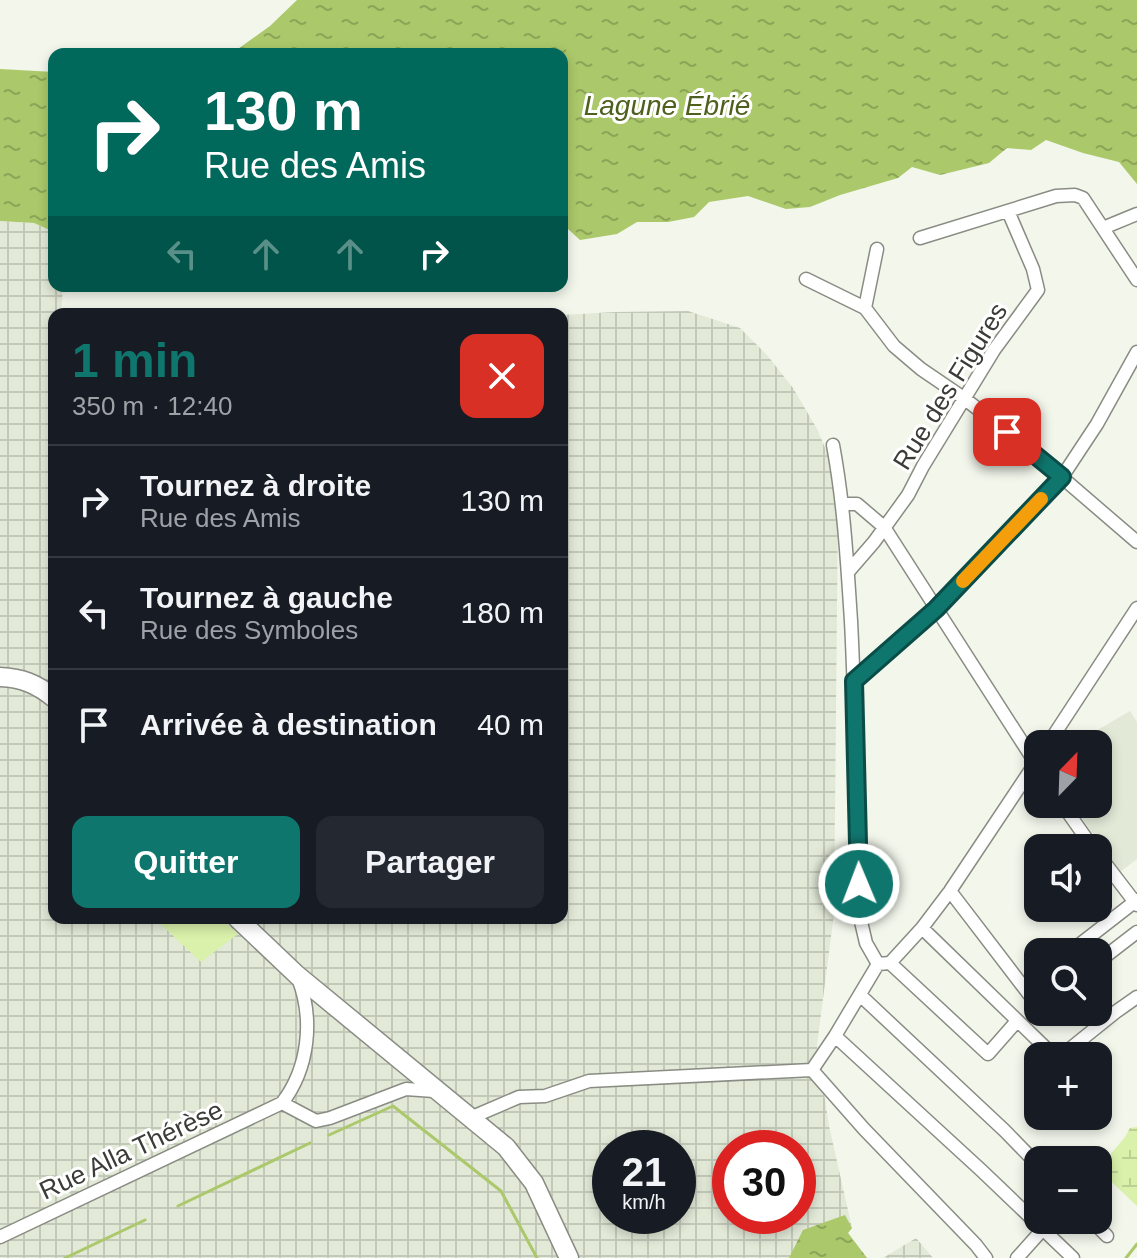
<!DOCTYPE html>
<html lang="fr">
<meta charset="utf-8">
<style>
:root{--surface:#171b24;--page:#242831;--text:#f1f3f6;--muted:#9ea1a6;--line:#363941;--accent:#0f766e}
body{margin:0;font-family:Arial,sans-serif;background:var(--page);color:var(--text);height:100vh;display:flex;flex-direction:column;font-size:30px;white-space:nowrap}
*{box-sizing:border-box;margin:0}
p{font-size:26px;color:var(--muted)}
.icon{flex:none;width:44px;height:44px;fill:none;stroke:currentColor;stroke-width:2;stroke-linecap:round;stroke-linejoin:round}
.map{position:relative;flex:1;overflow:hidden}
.panel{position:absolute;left:48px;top:308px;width:520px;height:616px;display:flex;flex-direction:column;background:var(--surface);border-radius:16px;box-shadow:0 4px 12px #0003}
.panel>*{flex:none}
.hud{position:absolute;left:48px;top:48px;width:520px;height:244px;border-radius:16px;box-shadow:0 4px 12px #0003;background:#00695c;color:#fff;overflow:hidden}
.needle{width:52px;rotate:23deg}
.controls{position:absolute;left:1024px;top:730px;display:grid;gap:16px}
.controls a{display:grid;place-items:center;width:88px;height:88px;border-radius:16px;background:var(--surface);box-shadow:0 4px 12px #0003;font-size:40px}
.speed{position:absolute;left:592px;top:1130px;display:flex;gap:16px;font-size:40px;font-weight:700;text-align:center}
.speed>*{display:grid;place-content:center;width:104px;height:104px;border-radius:50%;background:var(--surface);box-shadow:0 4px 12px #0003;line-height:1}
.speed small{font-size:20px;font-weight:400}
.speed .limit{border:12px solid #d22;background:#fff;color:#111}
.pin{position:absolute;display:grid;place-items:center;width:68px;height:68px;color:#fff;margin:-34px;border-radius:16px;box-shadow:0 4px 12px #0006}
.me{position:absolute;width:88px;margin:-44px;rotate:359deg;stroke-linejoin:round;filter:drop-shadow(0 0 6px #0008)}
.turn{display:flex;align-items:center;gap:28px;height:168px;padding:0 24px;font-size:36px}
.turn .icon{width:104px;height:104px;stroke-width:2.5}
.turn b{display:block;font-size:56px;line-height:68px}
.lanes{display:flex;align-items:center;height:76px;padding:0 24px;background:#0003;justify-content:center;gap:40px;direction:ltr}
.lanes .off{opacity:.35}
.round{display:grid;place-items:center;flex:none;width:84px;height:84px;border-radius:16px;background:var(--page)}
.head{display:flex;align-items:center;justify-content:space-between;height:136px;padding:0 24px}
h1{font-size:48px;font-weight:800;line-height:60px;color:var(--accent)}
.action{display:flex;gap:16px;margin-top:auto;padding:16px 24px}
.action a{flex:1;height:92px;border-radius:16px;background:var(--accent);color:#fff;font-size:32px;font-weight:800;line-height:92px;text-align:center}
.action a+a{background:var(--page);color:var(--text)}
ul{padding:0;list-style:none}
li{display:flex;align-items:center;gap:24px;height:112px;padding:0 24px;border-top:2px solid var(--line)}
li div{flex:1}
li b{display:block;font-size:30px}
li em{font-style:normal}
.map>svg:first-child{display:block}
</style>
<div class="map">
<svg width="1137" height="1258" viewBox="0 0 1137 1258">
<defs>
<pattern id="industrial-grid" width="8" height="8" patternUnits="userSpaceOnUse" patternTransform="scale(2)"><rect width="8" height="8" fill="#e2e9d7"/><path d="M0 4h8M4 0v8" fill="none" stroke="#c3c9b9"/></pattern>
<pattern id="wetland-marsh" width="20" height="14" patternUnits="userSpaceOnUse" patternTransform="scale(2)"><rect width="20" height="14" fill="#daf1ab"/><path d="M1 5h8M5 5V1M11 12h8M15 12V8" fill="none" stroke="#bcd094"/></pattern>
<pattern id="water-ripples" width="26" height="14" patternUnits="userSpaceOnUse" patternTransform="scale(2)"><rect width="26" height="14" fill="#abc86a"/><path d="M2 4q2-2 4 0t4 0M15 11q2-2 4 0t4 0" fill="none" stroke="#8ca458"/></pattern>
</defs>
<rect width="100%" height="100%" fill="#f2f6eb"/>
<path fill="#e2e9d7" d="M1130,711L1137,722V859L1120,872L1072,804H1098V744H1074Z"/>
<path fill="url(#industrial-grid)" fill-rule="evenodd" d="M0,221L34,223L54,232V286H63L61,313L71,314H54V918H562V315L615,312L688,311L740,328L767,355L793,388L817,429L831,462L838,506L834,914L817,1045L829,1126L852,1228L848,1233L867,1258H0ZM610,1148H678V1216H610ZM730,1148H798V1216H730Z
M916,1238L933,1258H883Z"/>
<path fill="#daf1ab" d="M154,918H220L238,934L201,962Z"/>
<path fill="url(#wetland-marsh)" d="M1137,1127V1206L1098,1169L1125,1137L1130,1128Z"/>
<path fill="url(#water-ripples)" d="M297,0H1137V184L1119,162L1083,153L1046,140L1031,150L1007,148L989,163L940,175L912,167L898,178L840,195L810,207L786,209L748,196L709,202L694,217L668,222H637L617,234L580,240L568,229H562V54H231L270,26Z
M0,69L54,72V232L34,223L0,221Z
M845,1215L852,1228L848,1233L867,1258H789L803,1230Z"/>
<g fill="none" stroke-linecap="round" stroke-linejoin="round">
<path stroke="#abc86a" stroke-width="3" d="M329,1135L393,1106L501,1191L537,1258
M178,1206L310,1143
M65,1258L145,1220
M1126,1258L1137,1244"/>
<g stroke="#898c83" stroke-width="15">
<path id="street" d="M1103,228L1137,214
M920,238L1056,196L1075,195L1083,198L1137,280
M806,279L865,308L894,346L921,369L965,399L1029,449L1137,542
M865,308L877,249
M843,504H857L884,527L1038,767
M848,572L874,542L908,495L923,466L994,350L1038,290L1033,269L1008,211
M854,681L936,609L1062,477L1097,424L1137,352
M1048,744L1137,608
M1062,804L1093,848
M1098,854L1137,905
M950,891L1038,1006
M922,928L1054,1056
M1070,952L1137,900
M1098,962L1137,932
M890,963L988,1054L1017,1021
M878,964L890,963L922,928L950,891L1038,759
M1024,987L1038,977
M860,995L1005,1131L1038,1165
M835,1036L982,1171L1073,1258
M1061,1056L1117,1011L1137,997
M812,1070L864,1129L976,1245L986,1258
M282,1103L316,1121L330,1118L406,1089L434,1091
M470,1118L519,1097L545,1096L589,1081L812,1070L835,1036L878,964L866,943L859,913C857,815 856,718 851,621C847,561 844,504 833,445
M1091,1220L1107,1236
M0,1237L282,1103C309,1068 314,1019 298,978
M1017,1258L1043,1229"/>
</g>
<g stroke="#898c83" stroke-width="21">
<path id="secondary" d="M0,677C22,678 37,684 54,698
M237,918L297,975L506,1147L534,1183L569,1258"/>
</g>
<use href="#street" stroke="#fff" stroke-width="12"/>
<use href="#secondary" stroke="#fff" stroke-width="18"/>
</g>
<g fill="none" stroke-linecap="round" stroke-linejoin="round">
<g stroke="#0a4d48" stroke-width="20">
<path id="route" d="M859,884L854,681L936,609L1062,477L1007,432"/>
</g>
<use href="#route" stroke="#0f766e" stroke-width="14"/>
<path stroke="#f59e0b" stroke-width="14" d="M963,581L1041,499"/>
</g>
<g text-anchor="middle" stroke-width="6" stroke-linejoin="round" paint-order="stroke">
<g font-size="26" fill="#3b3c38" stroke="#fff">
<text transform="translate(950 386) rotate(-58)" y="9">Rue des Figures</text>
<text transform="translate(131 1150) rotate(-25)" y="9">Rue Alla Thérèse</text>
</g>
<g font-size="28" font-style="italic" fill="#4e601e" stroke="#fff">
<text x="667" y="115">Lagune Ébrié</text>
</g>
</g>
</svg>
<div class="controls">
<a><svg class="needle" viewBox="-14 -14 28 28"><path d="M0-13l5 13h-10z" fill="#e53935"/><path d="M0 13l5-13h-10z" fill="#9ea1a6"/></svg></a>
<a><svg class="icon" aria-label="sound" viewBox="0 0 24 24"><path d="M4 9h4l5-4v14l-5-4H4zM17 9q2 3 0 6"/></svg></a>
<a><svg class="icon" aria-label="search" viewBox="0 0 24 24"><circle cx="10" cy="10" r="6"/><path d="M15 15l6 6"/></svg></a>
<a>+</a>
<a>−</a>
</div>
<div class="speed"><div>21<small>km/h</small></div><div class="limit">30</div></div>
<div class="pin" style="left:1007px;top:432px;background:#d93025"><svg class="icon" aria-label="arrive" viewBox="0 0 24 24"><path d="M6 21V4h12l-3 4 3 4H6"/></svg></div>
<svg class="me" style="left:859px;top:884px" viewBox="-20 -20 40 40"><circle r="17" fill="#0f766e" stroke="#fff" stroke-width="3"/><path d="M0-11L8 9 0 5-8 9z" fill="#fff"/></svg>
<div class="hud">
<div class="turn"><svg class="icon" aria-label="right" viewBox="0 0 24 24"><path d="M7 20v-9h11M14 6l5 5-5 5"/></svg><div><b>130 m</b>Rue des Amis</div></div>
<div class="lanes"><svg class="icon off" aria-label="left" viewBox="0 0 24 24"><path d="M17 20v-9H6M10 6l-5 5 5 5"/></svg><svg class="icon off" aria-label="ahead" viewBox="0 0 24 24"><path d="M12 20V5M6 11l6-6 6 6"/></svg><svg class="icon off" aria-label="ahead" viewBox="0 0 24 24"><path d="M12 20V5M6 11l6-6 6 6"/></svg><svg class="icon" aria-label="right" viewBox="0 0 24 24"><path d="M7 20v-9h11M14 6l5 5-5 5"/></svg></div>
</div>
<section class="panel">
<div class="head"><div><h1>1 min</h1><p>350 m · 12:40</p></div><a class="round" style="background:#d93025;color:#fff"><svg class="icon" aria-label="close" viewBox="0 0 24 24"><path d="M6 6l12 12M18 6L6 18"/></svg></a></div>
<ul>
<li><svg class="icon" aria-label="right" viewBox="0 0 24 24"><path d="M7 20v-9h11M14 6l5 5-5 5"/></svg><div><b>Tournez à droite</b><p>Rue des Amis</p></div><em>130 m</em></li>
<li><svg class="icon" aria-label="left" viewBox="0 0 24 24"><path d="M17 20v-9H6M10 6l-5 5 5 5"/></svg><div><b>Tournez à gauche</b><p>Rue des Symboles</p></div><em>180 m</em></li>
<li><svg class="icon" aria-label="arrive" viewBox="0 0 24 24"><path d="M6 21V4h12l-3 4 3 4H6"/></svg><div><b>Arrivée à destination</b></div><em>40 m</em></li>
</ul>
<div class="action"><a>Quitter</a><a>Partager</a></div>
</section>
</div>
